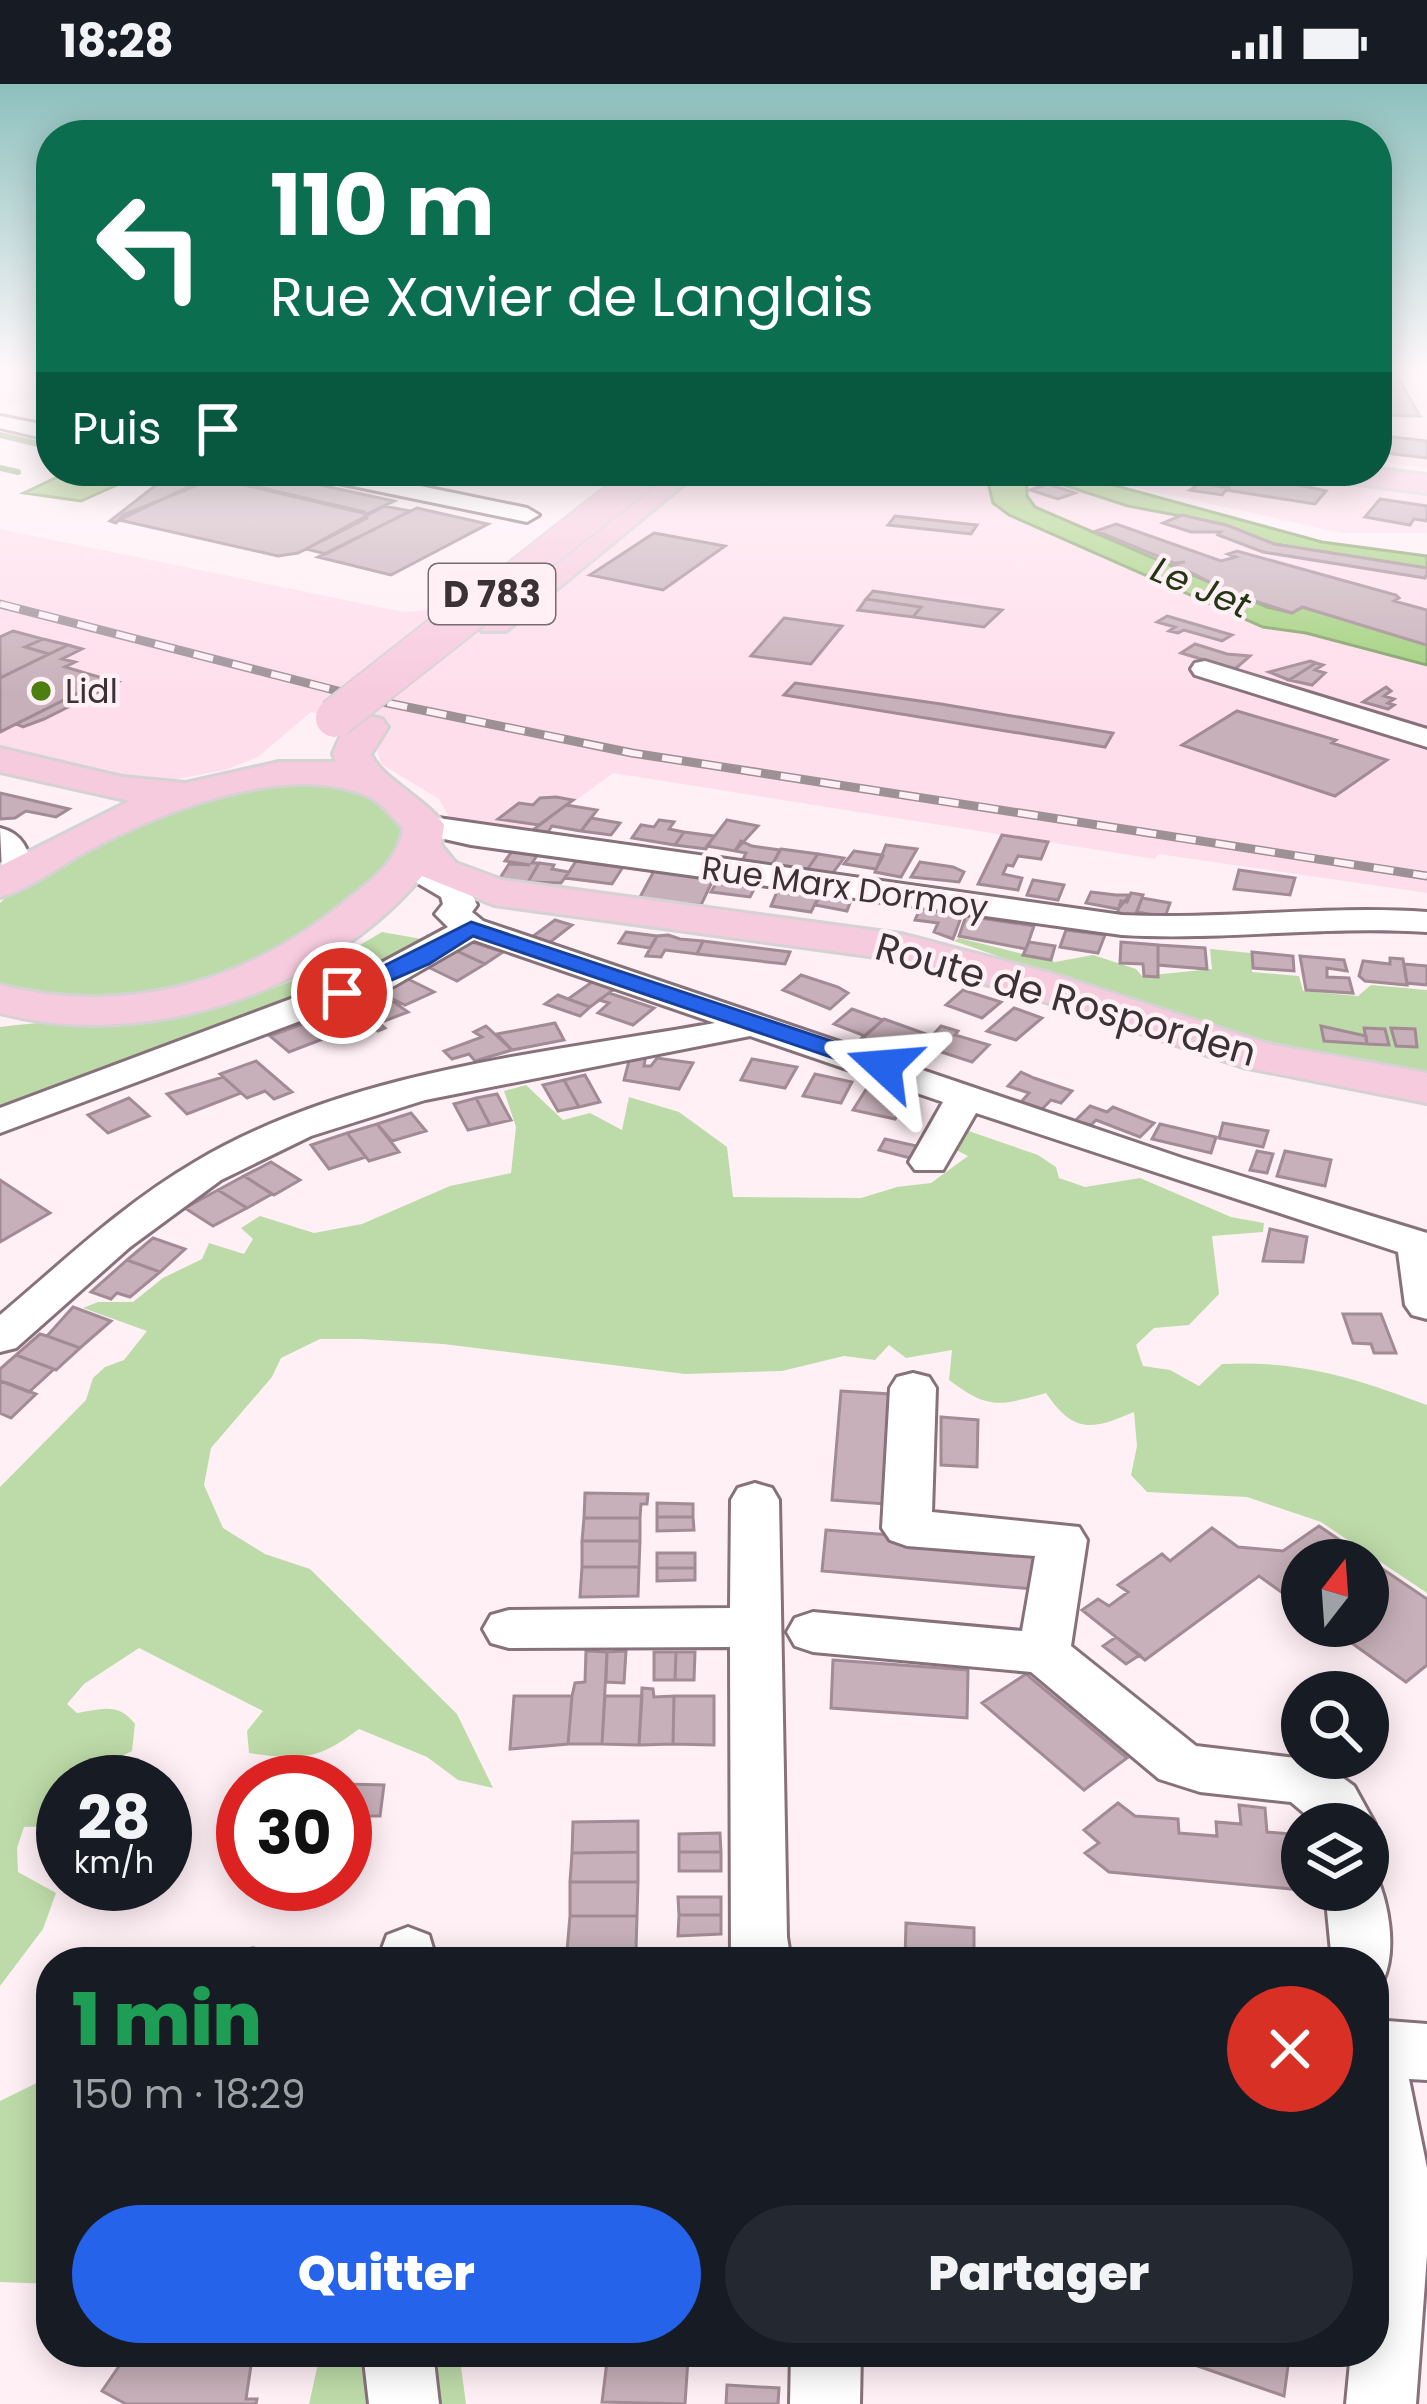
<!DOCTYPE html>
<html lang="fr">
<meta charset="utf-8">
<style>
:root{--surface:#171b24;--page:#242831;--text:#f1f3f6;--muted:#9ea1a6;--accent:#2563eb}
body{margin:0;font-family:Poppins,sans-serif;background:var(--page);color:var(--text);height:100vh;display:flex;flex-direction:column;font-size:45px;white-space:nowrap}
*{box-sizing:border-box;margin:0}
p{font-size:39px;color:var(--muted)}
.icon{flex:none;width:66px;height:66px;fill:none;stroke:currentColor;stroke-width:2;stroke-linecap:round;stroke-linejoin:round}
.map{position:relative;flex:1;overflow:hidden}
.panel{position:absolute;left:36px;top:1863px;width:1353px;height:420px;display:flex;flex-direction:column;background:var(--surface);border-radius:48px;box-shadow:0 6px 30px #0003}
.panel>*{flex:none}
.top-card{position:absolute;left:36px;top:36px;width:1356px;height:366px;border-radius:48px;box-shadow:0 6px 30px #0003;background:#0b6e4f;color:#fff;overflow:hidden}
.needle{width:78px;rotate:17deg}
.fabs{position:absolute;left:1281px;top:1455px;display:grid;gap:24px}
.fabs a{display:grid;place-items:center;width:108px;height:108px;border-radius:50%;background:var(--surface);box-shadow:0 6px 30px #0003;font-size:60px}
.speed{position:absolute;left:36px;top:1671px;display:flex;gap:24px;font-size:60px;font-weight:700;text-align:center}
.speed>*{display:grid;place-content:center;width:156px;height:156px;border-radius:50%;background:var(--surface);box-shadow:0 6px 30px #0003;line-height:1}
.speed small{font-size:30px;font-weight:400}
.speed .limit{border:18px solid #d22;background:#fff;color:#111}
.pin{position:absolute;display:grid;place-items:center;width:102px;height:102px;color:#fff;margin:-51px;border:6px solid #fff;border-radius:50%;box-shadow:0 3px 12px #0007}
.me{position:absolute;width:132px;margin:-66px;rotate:289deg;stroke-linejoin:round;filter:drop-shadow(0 0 9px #0008)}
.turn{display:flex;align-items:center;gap:42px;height:252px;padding:0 36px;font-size:54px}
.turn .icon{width:156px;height:156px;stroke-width:2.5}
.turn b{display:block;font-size:84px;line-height:102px}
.then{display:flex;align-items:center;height:114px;padding:0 36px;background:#0003;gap:24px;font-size:45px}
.round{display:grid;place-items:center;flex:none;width:126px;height:126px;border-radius:63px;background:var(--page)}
.overview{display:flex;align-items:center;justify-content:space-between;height:204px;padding:0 36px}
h1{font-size:72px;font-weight:800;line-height:90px;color:#1e9e55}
.cta{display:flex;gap:24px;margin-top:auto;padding:24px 36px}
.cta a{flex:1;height:138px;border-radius:72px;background:var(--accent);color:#fff;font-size:48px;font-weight:800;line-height:138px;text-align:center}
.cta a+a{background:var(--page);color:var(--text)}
.status{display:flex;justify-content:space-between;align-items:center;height:84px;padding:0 60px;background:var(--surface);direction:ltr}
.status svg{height:33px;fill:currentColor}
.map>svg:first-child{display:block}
</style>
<div class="status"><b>18:28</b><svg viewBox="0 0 49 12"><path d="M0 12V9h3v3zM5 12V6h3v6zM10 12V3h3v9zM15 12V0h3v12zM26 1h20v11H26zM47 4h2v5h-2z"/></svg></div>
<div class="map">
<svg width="1427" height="2320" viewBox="0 0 1427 2320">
<rect width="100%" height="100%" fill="#fff0f6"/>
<path fill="#ffdeeb" d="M0,285H51V308L0,324Z
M1377,285L1427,288V384L1377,377Z
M695,387H960L1047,396L1128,422L1223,440L1274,460L1427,484V809L1158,770L1155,775L613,689L532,749L502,744L450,735L439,715L381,680L376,661L389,646L311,628L258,673L225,686L172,696H118L0,670V445L404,528L425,526L516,541Z
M1062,387H1281L1427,406V449H1342Z"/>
<path fill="#bddba8" d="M279,700C309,700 409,703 402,753C400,769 380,784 369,796C294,876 106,954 0,899V819L9,810L79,763L212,712Z
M382,848L427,856L394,876L303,909L294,919L23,1021L0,1024V943C92,932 197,933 284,900C320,886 350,867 382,848Z
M959,854L1055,878L1093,871L1136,885L1142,892L1212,885L1210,865L1251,869L1252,888L1299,892L1303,907L1358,912L1371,901L1427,906V987C1263,967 1110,911 954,857Z
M526,1001L563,1036L590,1029L622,1046L629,1013L679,1028L727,1063L733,1113L861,1114L897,1103L931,1099L968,1072L950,1063L957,1043L1038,1071L1056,1083L1059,1094L1085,1103L1140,1094L1231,1133L1264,1139L1263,1148L1212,1152L1219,1210L1189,1241L1154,1244L1136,1261L1143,1282L1170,1286L1199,1302L1222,1280C1300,1276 1355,1294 1427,1321V1509L1321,1438L1247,1413L1147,1408L1131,1391L1137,1362L1134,1328C1092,1346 1074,1350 1046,1309C999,1322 989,1326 949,1296L952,1266L906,1274L889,1261L875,1276L844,1272L782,1287L685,1290L443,1260L362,1255H320L281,1274L272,1293L211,1364L204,1401L223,1444L265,1470L310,1485L457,1630L493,1704L458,1696L427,1673L359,1645C317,1677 300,1676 249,1669L247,1647L263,1627L139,1564L84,1600L67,1620L77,1629C101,1625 119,1618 135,1640L132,1667L106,1680L67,1686L63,1742L24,1743L17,1764L18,1788L56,1809L43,1845L0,1902V1403L86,1316L93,1294L105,1283L124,1276L147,1247L83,1224L98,1218H133L163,1194L202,1175L209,1159L244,1170L253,1155L241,1144L260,1132L314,1149L362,1140L450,1102L511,1089L516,1043L504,1007Z
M51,1992V2200L0,2198V2017Z
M302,2268H459L466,2320H309L318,2280Z"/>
<path fill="#a2d17d" stroke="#83a167" stroke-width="3" d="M70,387H148L81,417L24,409Z
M960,387H1062L1322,458L1427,472V484L1274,460L1223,440L1128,422L1048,396L1027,395V412L1035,423L1267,523L1292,529L1303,523L1427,561V581L1306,549L1263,543L1009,431L993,419L986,391Z"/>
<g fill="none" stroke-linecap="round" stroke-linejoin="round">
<path stroke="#83a167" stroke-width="6" d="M0,351L51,363
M0,384L18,388"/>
</g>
<path fill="#c7b0b9" stroke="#a28b94" stroke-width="3" d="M1377,285H1393L1420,332L1377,331Z
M1377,351L1427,357V374L1377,368Z
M174,387H256L394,417L367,430L215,394L123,431L116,439L110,437Z
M1238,393L1281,397L1326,407L1315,420L1226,406L1222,411L1190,406L1200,399L1229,404L1228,396Z
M224,395L365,428L367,434L298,469L278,472L119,436L203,396Z
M1048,400L1075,409L1058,415L1030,406Z
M1380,415L1427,422V437L1414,435L1410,441L1365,433Z
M384,422L410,427L326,470L306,465Z
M417,424L488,440L391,491L318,473Z
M1182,431L1229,442L1274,460L1427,484V490L1425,494L1263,468L1218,451L1221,448H1191L1163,439Z
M895,432L977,441L971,450L888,441Z
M1116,440L1221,477L1236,473L1228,470L1237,467L1396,511L1399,514L1394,517L1427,526V561L1302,523L1292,529L1236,511L1174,480L1185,478L1174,479L1096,447Z
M654,449L725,462L663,506L590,491Z
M873,507L1002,526L984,543L913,533L921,523L866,515Z
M866,515L921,523L913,533L858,526Z
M1167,532L1232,551L1222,557L1184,546L1178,549L1169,547L1175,543L1157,538Z
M784,534L842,542L811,580L751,572Z
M13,547L43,555L25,563L49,570L0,594V553Z
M43,555L68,561L49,570L25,563Z
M1195,560L1227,570L1250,572L1235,585L1181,569Z
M68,561L82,565L62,575L75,578L65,583L106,595L0,648V594Z
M1310,577L1316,579L1289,596L1269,588Z
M1316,579L1323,581L1315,586L1325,589L1312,601L1289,596Z
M106,595L118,598L44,635L23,643L16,640Z
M795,599L941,620L1113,649L1105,663L784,611Z
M1386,603L1391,607L1384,612L1394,615L1388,619L1394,621L1388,625L1363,618Z
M1237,627L1336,656L1332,659L1387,676L1335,712L1182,661Z
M0,709L69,725L56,733L26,727L15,734L0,735Z
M556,713L573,716L539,741L498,735L519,719L533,721L540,714Z
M566,721L597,726L581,747L552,742L548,748L533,746Z
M591,734L620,739L611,751L581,747Z
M659,736L674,738L669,745L684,748L675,761L632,754L641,741L654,743Z
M727,736L758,742L735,767L707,762Z
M684,748L714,752L706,765L675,761Z
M1002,751L1048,758L1041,775L1018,772L1013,782L1007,781L1003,790L1022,794L1018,806L978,800Z
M741,757L752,762L780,766L772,781L742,777L746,769L735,767Z
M886,761L917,765L901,793L875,788Z
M781,765L818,770L807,786L772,781Z
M513,766L538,770L532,779H539L528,798L500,794L509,780L530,781L505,777Z
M854,767L881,771L883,772L876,785L844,780Z
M818,770L844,774L832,790L807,786Z
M576,777L623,783L612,800L565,794Z
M920,778L953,783L964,788L959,798L911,793Z
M539,779L554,781L552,785L569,788L561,799L528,798Z
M1239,786L1295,794L1290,811L1234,805Z
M654,787L713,796L701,821L639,815Z
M718,796L756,802L750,813L711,808Z
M1033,796L1064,801L1058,816L1027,811Z
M779,803L820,810L811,828L771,822Z
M1091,808L1116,811H1130L1118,825L1086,819Z
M1131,809L1143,811L1135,832L1117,830L1121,817L1127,818Z
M820,812L837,815L851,816L847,827L815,821Z
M1142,814L1170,819L1165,833L1137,828Z
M920,825L962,831L953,855L934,848L938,839L915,836Z
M966,832L1034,842L1026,865L959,852Z
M555,836L572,841L549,859L532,853Z
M1066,846L1105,851L1098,869L1060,863Z
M626,848L657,852L650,864L619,859Z
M668,851L680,855L703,857L697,870L665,866L661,873L646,872L657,852Z
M703,857L790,868L785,880L697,870Z
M472,858L503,868L485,880L457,867Z
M1029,858L1055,862L1051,876L1023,871Z
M1121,858L1158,861V893L1144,892L1143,880L1120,879Z
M1158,861L1205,864L1207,885L1158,881Z
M457,867L485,880L457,897L428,883Z
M1252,868L1293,872L1294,887L1253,884Z
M1300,872L1344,876L1347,887L1327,884V893L1349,894L1353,909L1306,906Z
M1390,874L1403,875L1407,901L1365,897L1359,892L1363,877L1390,880Z
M1404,880L1427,882V901L1407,899Z
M801,891L838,903L848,909L830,925L783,906Z
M408,895L434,908L405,921L378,908Z
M595,896L617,903L590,923L568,915Z
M963,906L1001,918L982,934L946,921Z
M609,909L654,924L633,941L598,929L609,919L599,916Z
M558,911L568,915L590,923L580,932L545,920Z
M387,913L408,928L379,939L385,944L378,947L353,926Z
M1014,924L1042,934L1016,956L987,947Z
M341,925L361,941L328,953L308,938Z
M852,925L883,936L865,952L834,940Z
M884,935L929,951L907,970L862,954Z
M308,938L328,953L289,968L270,952Z
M555,939L564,956L512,966L497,950Z
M486,942L512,966L475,977L469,970L452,975L444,967L482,953L474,948Z
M941,942L958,947L955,951L989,961L972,978L923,962Z
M1321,942L1366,952L1367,960L1324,957Z
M1364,944L1385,945L1389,961L1367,960Z
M1391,944L1415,945L1417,963L1396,962Z
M646,970L644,982H651L657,974L693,979L679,1005L624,996L630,973Z
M752,975L797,983L785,1004L741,996Z
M256,977L292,1008L274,1015L265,1007L247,1014L220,990Z
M1021,988L1034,994L1072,1007L1061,1019L1051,1016L1042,1025L1021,1018L1029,1009L1008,1002Z
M815,990L852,998L841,1019L803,1012Z
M585,991L600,1018L579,1023L564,996Z
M223,993L241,1009L187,1030L167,1010Z
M564,996L579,1023L558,1027L543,1001Z
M867,1004L907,1012L895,1035L853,1026Z
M497,1010L511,1036L490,1041L476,1014Z
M129,1014L149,1032L108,1049L88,1031Z
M476,1014L490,1041L468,1046L454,1020Z
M1090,1022L1107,1028L1113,1023L1154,1039L1140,1053L1096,1036L1091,1041L1075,1037Z
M411,1029L426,1047L392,1057L377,1040Z
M1223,1039L1268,1047L1263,1063L1219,1054Z
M377,1040L399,1068L369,1077L347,1049Z
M1160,1040L1216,1053L1211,1069L1152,1055Z
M347,1049L366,1073L329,1085L311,1061Z
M885,1055L921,1063L914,1075L879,1066Z
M1257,1067L1273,1070L1267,1089L1250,1086Z
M1285,1067L1331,1076L1325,1102L1277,1092Z
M271,1078L300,1096L274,1111L244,1092Z
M244,1092L272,1110L247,1124L218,1106Z
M0,1096L50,1129L0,1158Z
M218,1106L247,1124L213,1142L185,1124Z
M1270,1145L1307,1153L1303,1178L1263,1177Z
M153,1154L185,1165L160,1188L127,1176Z
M127,1176L160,1188L130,1213L117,1209L111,1215L91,1208Z
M73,1223L111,1237L80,1264L47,1252Z
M1343,1230H1381L1396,1269H1374L1371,1260L1353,1259Z
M40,1250L47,1252L80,1264L56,1286L16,1271Z
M16,1271L54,1285L29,1308L0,1297V1285Z
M0,1297L10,1300L36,1310L11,1334L0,1329Z
M841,1307L890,1310L885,1420L832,1416Z
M941,1333L978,1336L977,1383L941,1381Z
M585,1409L648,1410L647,1420H641L640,1434H584Z
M657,1419L693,1420V1433H657Z
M657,1433H693L694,1446L657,1447Z
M584,1434H640V1457H582Z
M1319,1442L1427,1515V1581L1406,1598L1328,1542H1368V1476H1302V1523L1259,1492L1145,1576L1082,1526L1098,1515L1109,1522L1128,1508L1118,1501L1162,1470L1170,1477L1212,1444L1238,1463L1283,1467Z
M826,1446L1034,1462V1505L822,1487Z
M582,1457H640L639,1483H582Z
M657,1469H695V1484H657Z
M582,1483H639L638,1512L580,1513Z
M657,1484H695V1496L657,1497Z
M1116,1553L1140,1571L1126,1580L1103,1562Z
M586,1567L607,1568L602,1660H568L572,1612L575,1599L585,1598Z
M626,1567L624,1599L606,1598L607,1568Z
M654,1568H676L675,1596H654Z
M676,1568H695L694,1596H675Z
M833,1576L968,1586L967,1634L831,1624Z
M1026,1590L1127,1674L1084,1706L982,1619Z
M642,1604L653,1605L654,1613L674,1612L673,1660L639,1661Z
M514,1612H572L568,1660L510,1665Z
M605,1612H642L639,1661L602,1660Z
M674,1612H714V1661L673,1660Z
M345,1700L384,1701L380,1732H365L360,1768L345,1767Z
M1118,1719L1135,1732L1178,1735L1179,1749L1217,1752L1216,1738L1241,1740L1239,1721L1265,1724L1267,1748L1302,1751V1806L1109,1788L1085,1769L1099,1759L1084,1746Z
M638,1737V1768L572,1769L573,1738Z
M720,1749L721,1768H679V1750Z
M638,1768V1798H570L572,1769Z
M679,1768H721V1787H679Z
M570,1798H638L637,1832H570Z
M678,1813H721V1831H679Z
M679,1831H721V1850L678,1852Z
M570,1832H637L636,1866L567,1867Z
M906,1839L974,1844V1878L905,1876Z
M253,1864V1878H200V1871Z
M1215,1869L1288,1875L1289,1878H1216Z
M117,2268H253L246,2315H257L256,2320H126L102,2307L126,2272Z
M608,2268H689L688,2275Z
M1187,2268H1266L1265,2275L1288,2282L1284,2312L1186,2278Z
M608,2269L688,2275L685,2320L602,2318Z
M727,2301L779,2304L778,2320H726Z"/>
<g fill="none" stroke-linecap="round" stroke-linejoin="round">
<g stroke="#87717a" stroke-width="6">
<path id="minor" d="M0,332L51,342V356L0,344Z
M303,387H347L527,424L539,431L527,438L314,394Z
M1205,577L1427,645V663L1195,591L1191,585L1195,579Z
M424,732L1122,831C1224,836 1325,821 1427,828V848C1325,841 1224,857 1122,851L471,761L413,748L408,741Z
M0,744C24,750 28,766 34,788L30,795L18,798L2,788Z
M406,773L468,801L477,821L472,828L483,837L1182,1074L1427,1149V1235L1412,1231L1405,1221L1398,1168L976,1029L943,1086H915L909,1078L943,1018L750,952L425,1016L311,1052L221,1096L130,1163L16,1264L0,1268V1231C63,1178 123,1120 195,1078C350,986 541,970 715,939L474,856L394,902L0,1049V1024L368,886L448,843L435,830L443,820L441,813L390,783Z
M913,1289L929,1293L936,1304L932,1428L1079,1443L1087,1456L1071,1562L1196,1662L1296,1674L1336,1689L1354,1702L1375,1740L1368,1754V1740H1317L1291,1718L1200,1708L1159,1695L1031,1588L813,1568L795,1562L787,1548L795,1534L813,1528L1022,1547L1035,1472L907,1462L890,1456L882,1444L890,1304L897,1293Z
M755,1399L772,1404L779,1416L787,1853L791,1878H731L730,1563L509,1564L491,1559L483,1545L491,1531L509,1526L730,1524L731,1416L738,1404Z
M1368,1786L1375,1789C1389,1819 1397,1866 1383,1897L1374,1900V1878H1332L1325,1806H1368Z
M408,1843L429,1851L437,1878H377L387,1851Z
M1374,1936L1427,1940V1996L1409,1995L1427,2084V2171L1416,2320H1346L1351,2268H1374Z
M363,2268H433L439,2320H369Z
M791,2268H861L860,2320H790Z"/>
</g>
<g stroke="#d4d2d3" stroke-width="6">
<path id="major" d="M1377,385L1427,391V409L1327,396L1312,387Z
M667,387H700L506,547H482L477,540L482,533Z
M369,632L382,635L388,643L371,670C380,694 425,714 444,741L441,761L456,779L502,796L901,850L1050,889L1269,960L1427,989V1019L1243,983L1018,909L898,876L494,821L422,792C325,908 145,968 0,929V901C126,933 248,899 348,815C372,796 399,776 403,744C393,734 382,719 370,713C289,676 162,727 89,766C60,781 31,805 0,813V782L130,717L0,688V664L122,693L186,699L279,678H336L333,670C340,651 348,637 369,632Z"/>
</g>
<use href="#minor" fill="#fff" fill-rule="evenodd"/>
<use href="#major" fill="#f7cbde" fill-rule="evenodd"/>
<g stroke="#9d9196" stroke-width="9">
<path id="rail" d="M0,520L373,616L632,669L1427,792"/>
</g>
<use href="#rail" stroke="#fff0f6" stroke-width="6" stroke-dasharray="20" stroke-linecap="butt"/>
<g stroke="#d4d2d3" stroke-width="33" stroke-linecap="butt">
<path id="major-bridge-far1" d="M481,519L649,387"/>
</g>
<g stroke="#d4d2d3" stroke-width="42" stroke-linecap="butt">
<path id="major-bridge" d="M335,634L485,516"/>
</g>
<use href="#major-bridge-far1" stroke="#f7cbde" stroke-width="30"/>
<use href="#major-bridge" stroke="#f7cbde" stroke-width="38"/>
</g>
<linearGradient id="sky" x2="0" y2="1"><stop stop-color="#8cc0bd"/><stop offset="0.47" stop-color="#fff8fb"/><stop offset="1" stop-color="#fff8fb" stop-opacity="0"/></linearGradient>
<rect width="1427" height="610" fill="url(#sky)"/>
<path fill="#2563eb" stroke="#184099" stroke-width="3" d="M471,838L892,977L896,982L892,988H875L473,852L429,880L350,914L342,916L330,909Z"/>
<circle fill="#4d7f10" stroke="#fff0f6" stroke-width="4.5" cx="41" cy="607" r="12"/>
<g text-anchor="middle" stroke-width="9" stroke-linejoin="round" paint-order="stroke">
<g font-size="33" fill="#3b3235" stroke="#fff0f6" text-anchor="start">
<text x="65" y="619">Lidl</text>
</g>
<g font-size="33" fill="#3b3235" stroke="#fff0f6">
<text transform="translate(845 803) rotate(8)" y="12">Rue Marx Dormoy</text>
</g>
<g font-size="36" font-style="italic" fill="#243614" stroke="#fff0f6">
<text transform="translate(1201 503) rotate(23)" y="13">Le Jet</text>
</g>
<rect fill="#fff0f6" stroke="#766b6f" stroke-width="3" x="429" y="480" width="126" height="60" rx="9"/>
<g font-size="36" font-weight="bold" fill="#3b3235">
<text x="492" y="523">D 783</text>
</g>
<g font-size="39" fill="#3b3235" stroke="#fff0f6">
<text transform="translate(1066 915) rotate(16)" y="14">Route de Rosporden</text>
</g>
</g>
</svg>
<div class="fabs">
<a><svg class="needle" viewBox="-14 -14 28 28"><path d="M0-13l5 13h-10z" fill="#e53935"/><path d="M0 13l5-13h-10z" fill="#9ea1a6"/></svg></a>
<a><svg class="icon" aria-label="search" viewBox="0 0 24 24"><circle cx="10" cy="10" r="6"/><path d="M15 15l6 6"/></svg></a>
<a><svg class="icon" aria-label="layers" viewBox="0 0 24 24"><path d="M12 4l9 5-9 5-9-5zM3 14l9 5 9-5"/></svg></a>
</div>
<div class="speed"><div>28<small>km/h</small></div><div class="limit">30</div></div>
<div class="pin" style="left:342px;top:909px;background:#d93025"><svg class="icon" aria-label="arrive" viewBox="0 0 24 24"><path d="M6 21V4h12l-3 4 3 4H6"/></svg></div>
<svg class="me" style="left:884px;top:982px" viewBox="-20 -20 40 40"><path d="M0-17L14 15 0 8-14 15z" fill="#2563eb" stroke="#fff" stroke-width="4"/></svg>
<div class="top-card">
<div class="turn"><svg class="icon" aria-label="left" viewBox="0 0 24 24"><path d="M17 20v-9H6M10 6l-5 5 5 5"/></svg><div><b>110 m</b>Rue Xavier de Langlais</div></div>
<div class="then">Puis<svg class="icon" aria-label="arrive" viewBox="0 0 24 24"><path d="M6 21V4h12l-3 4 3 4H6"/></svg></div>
</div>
<section class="panel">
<div class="overview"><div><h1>1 min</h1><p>150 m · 18:29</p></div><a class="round" style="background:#d93025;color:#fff"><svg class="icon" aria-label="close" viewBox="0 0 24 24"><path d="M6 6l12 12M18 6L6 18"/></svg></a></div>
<div class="cta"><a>Quitter</a><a>Partager</a></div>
</section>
</div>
